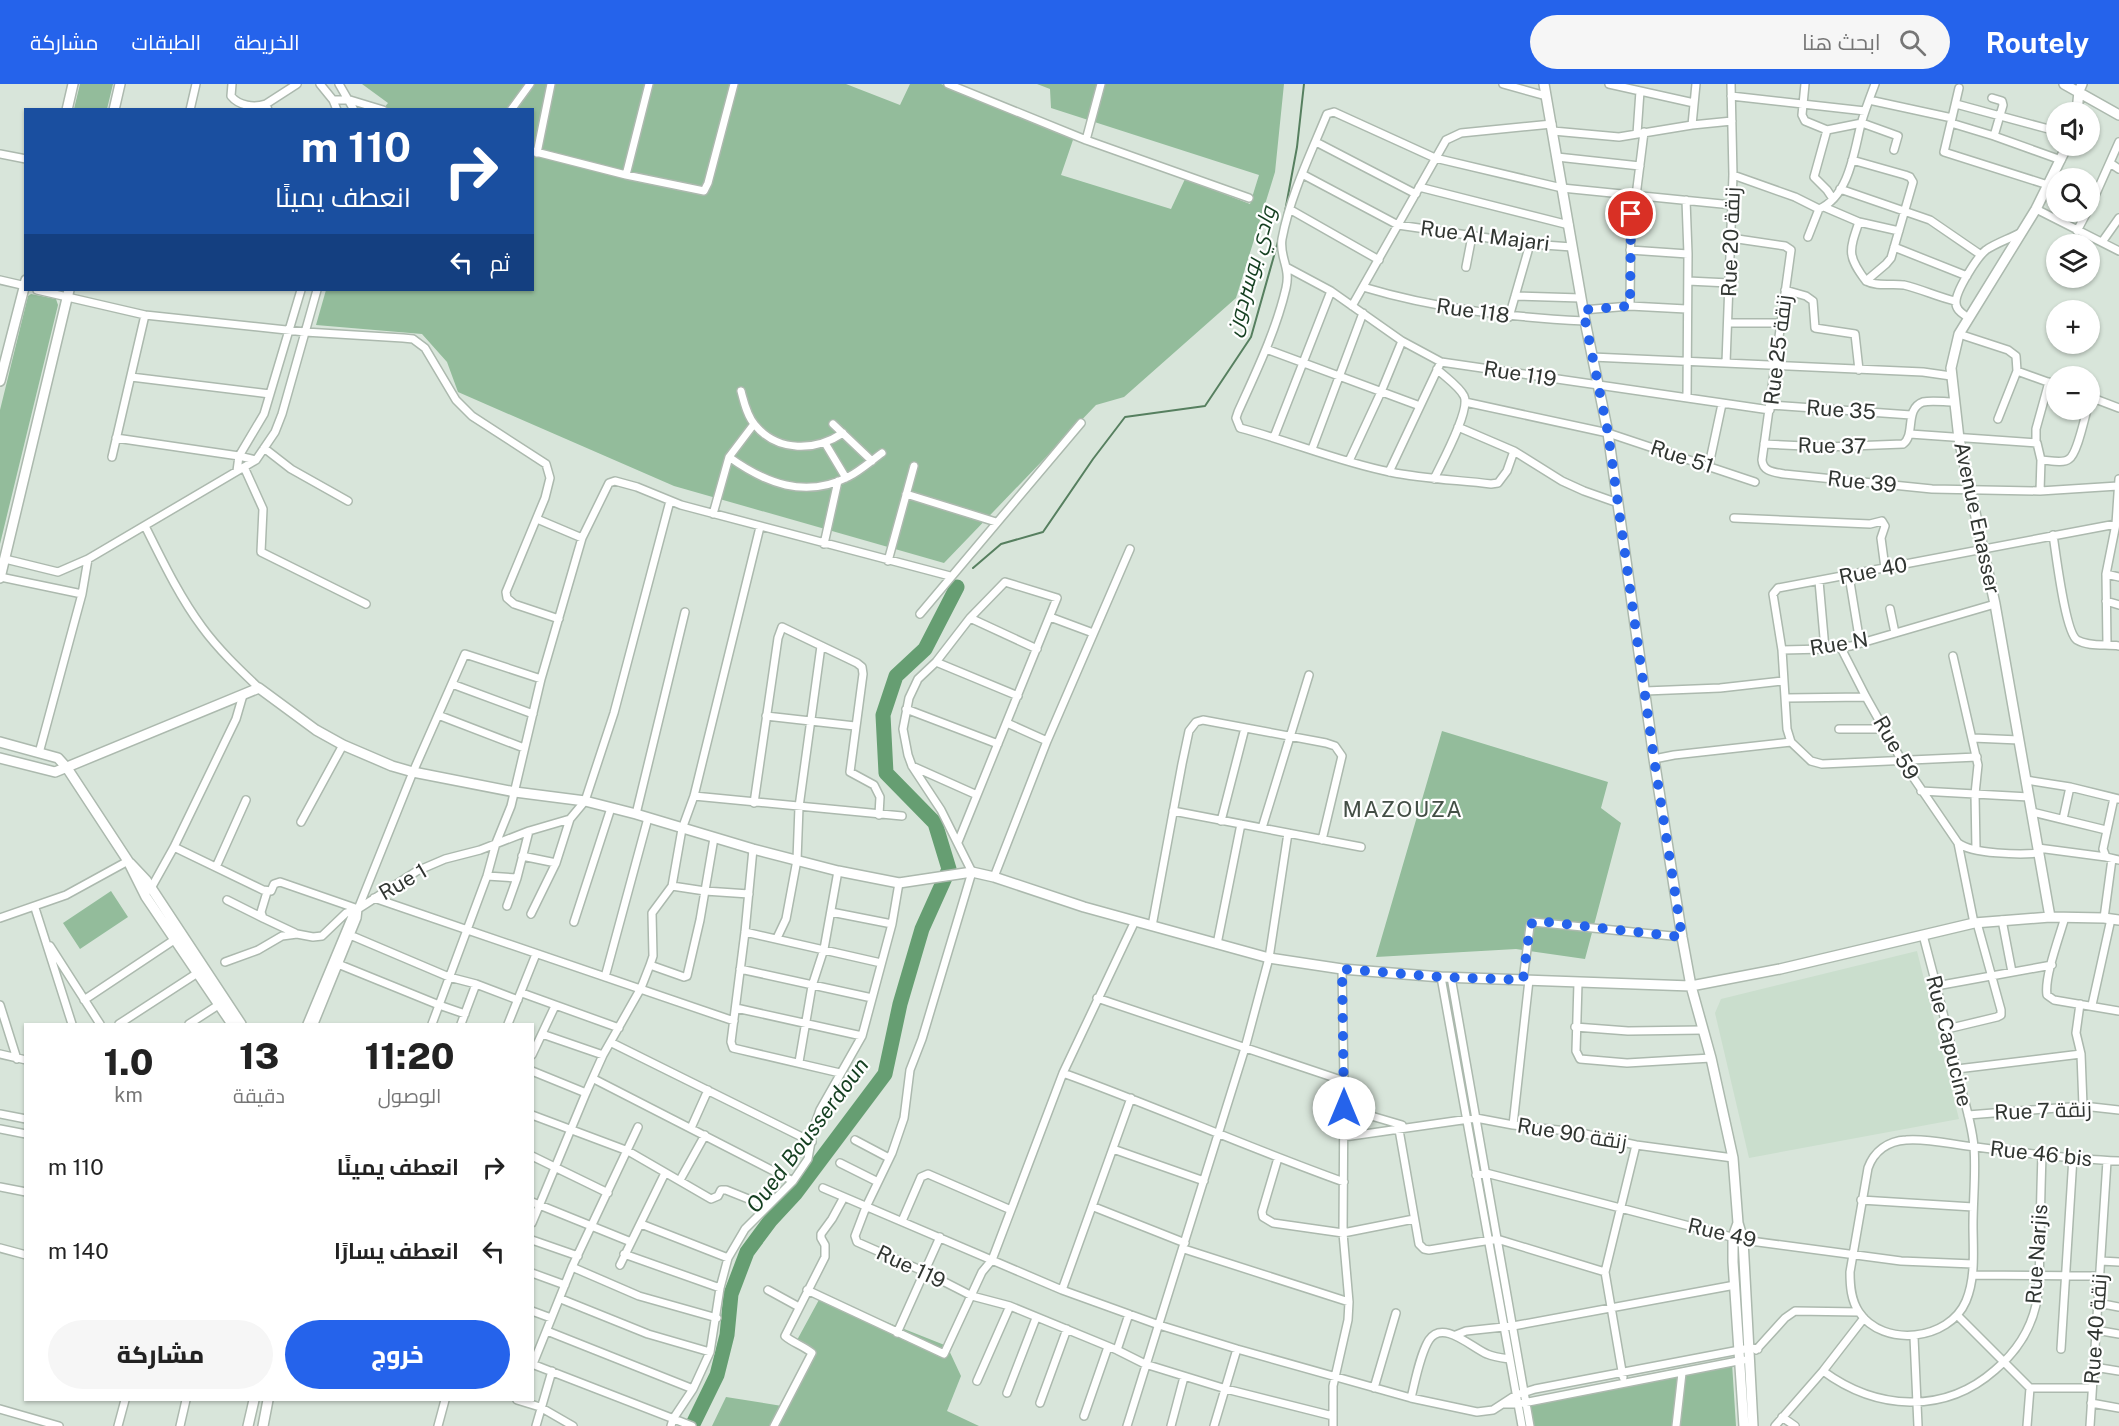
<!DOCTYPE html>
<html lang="ar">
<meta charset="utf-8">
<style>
:root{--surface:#fff;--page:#f6f6f6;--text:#222;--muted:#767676;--accent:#2563eb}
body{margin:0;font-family:"Public Sans",Cairo,sans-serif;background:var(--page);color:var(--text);direction:rtl;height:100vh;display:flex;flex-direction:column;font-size:22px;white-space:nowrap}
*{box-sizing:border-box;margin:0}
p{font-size:20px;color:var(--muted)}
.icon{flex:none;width:33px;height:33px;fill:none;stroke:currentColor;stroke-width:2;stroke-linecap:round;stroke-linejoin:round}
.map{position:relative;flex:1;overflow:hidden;direction:ltr}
.details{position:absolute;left:24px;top:939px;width:510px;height:378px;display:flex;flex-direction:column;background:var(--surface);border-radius:0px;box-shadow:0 2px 4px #0004;direction:rtl}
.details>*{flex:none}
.top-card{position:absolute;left:24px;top:24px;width:510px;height:183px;border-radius:0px;box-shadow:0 2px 4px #0004;direction:rtl;background:#1a4fa0;color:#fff;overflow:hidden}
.fabs{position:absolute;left:2046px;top:18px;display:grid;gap:12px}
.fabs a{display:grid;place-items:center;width:54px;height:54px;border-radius:50%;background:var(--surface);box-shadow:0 2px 4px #0004;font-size:30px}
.pin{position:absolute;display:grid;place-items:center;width:51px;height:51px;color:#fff;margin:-26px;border:3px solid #fff;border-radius:50%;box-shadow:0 2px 6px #0007}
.me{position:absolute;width:66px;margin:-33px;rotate:0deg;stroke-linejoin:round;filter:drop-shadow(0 0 4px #0008)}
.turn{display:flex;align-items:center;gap:21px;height:126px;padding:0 24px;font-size:27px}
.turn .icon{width:78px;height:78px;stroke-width:2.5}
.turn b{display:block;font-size:42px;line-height:51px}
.then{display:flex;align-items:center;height:57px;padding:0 24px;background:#0003;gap:12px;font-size:22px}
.eta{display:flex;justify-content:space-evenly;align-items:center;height:102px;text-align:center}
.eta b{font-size:36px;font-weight:800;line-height:42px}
.cta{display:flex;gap:12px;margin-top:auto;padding:12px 24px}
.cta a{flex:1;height:69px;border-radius:36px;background:var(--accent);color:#fff;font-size:24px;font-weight:800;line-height:69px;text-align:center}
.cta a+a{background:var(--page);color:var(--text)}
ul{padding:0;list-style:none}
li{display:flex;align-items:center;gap:18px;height:84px;padding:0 24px}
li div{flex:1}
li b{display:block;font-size:22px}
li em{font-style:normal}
header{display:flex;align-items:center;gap:36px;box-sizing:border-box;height:84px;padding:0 30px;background:var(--accent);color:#fff}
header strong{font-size:28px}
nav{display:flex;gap:33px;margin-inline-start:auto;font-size:21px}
.search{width:420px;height:54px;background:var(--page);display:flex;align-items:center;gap:15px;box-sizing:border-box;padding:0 21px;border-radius:33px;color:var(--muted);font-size:22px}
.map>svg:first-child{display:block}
</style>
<header>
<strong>Routely</strong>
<div class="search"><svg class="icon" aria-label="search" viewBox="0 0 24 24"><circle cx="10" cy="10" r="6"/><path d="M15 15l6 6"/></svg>ابحث هنا</div>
<nav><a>الخريطة</a><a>الطبقات</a><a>مشاركة</a></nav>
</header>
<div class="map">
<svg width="2119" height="1342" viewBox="0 0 2119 1342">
<rect width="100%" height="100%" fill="#d8e5da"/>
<path fill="#cadecd" d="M1917,867L1959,1035L1749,1074L1715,929L1721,915Z"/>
<path fill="#93bc9b" d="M80,0H113L107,25H74Z
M362,0H846L900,21L910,0H941L1074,53L1061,91L1171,125L1185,95L1250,120L1259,91L1051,24L1050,5L1037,0H1284L1275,88L1236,214L1124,313L1096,321L944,479L674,402L458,308L447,278L422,250L316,241L326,206H532V26L383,25L388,19Z
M31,210L56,215L58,221L0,460V326L28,212Z
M1442,647L1608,698L1601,724L1621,739L1585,875L1516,865L1376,873Z
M111,807L128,833L80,865L63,839Z
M821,1212L947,1262L961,1292L947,1327L979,1342H712L726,1313L782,1322L810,1271L796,1258Z
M1732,1279L1736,1342H1533L1528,1318Z"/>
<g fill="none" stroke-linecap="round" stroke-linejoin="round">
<path stroke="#567f5f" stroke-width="2" d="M1284,133L1297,63L1304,0
M973,484L1001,460L1043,448L1093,375L1125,333L1205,322L1251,253L1279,154"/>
<path stroke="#669e72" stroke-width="15" d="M692,1342L717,1291L727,1251L731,1210L747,1168L770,1137L795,1110L885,990L900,920L922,845L949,785L935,739L886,689L883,631L896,592L925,565L957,503"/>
<g stroke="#acb9ae" stroke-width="10">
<path id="street" d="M232,0L231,12C239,22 254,24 266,20L268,26
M320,0L333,16L337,26
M339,0L354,26
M948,0L1086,56L1249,114
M1503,0L1546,12
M1609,0L1694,19
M1805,0L1802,31L1805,37L1827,46L1862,39L1898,52L1894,66
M1959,4L1944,68L2048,101
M1731,12L1865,27
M1992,14L2002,17L2003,21L1994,52
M333,16H350L383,26
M1869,16L1952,34
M266,20L297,0
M1956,20L2056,47
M190,26L196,0
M511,26L530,0
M1951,39L1994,52L2061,76
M1692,41L1696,0
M1827,46L1814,93L1827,106L1833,115
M1553,47L1619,53L1692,41L1732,37
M1637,50L1640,7
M1086,56L1101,0
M1316,58L1416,110
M532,67L626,91L704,107L708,99L734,0
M537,69L551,0
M0,70L26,75
M1557,73L1640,82
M1852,76L1905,91L1910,93L1913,98L1891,174L1886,180L1866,197C1877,203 1892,199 1904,201C1921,205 1938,213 1955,217
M2110,79L2119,85
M1302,90L1398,141L1530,160L1572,163
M626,91L649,0
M1733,91L1795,113L1819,125C1849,112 1854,68 1861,40C1865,26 1870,13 1875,0
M1419,103L1569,141
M1840,105L1930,136L1981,171
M1636,112L1644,48
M1686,116L1688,170L1687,314
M1824,123L1859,138L1899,147
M2090,123L2119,58
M2036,125L2119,167
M1291,126L1379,176
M1859,138C1849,167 1847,172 1866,197
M2077,147L2087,128
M1808,153L1819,125
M1731,154L1785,162L1791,166L1762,376C1763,388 1774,388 1784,390L1932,405L2040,407L2118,402
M2102,158L2119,134
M1894,163L1967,192
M1630,166L1688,170
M1466,183L1472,152
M1288,184L1331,207L1402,257L1441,278L1770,326
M0,196L26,202
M1688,197L1729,199
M1363,203C1436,225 1509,233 1585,237
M37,206L145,231L305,248L403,254L413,255L425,264L456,316L472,332L546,380L550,394L545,414L506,508L507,514L514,520L559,535
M1785,206L1806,212L1813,217L1815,244L1855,250L1859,286
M1515,212L1581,214
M1352,222L1446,56L1461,49L1552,40
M1630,222L1631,112
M1583,226L1630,222L1686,225
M1509,233L1530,160
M1967,233C1962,229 1956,226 1956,219C1955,208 1977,173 1986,166C1996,159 2009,155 2020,149
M1728,239H1781
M1959,250L2008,266L2016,272L2017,287L1998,335
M1266,265L1420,322
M1592,273L1923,288L1951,292
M1726,279L1733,91L1731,0
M2017,287L2056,301
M131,293L270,310
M741,307C744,318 747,332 755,341C778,369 816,367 843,349
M2090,313L2119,324
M1465,318L1608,349L1755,398
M1770,321L1911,331
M833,340L872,377
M1458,343L1514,367L1562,397L1584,407L1618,419
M1910,350L2037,359L2041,376L2040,407
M1274,353L1331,207
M116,354L239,372L256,376
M825,359L846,394
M2036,359V345L2049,298
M1764,360L1826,363L1903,360C1916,351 1904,325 1923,318C1932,316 1944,318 1953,318
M264,364L291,385L348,417
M1312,365L1363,229
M1514,367L1507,387L1498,399L1491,400C1458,396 1424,395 1390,388C1339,378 1290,357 1240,344L1236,334L1238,328C1256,288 1276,247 1286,204C1291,183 1279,173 1282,155C1290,112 1311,69 1327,30L1334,28L1435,74L1562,104L1732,121
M112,373L145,231
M729,373C765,399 805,415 848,393C860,387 871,377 882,369
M2041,376C2048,376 2063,380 2069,375C2077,370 2084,336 2087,326
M1349,377L1381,308L1402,257
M1709,381L1722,320
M244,383L263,425L261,468L366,520
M237,387L239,372L264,330L301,206
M1389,388L1439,282
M1434,395C1441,380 1471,326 1464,312C1459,302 1445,293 1437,285
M906,410L996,438
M713,430L729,373L754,340
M1734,434L1870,440L1882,437L1885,442L1881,454L1885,484
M537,435L582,454L609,399L615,397L637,403L681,421L950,492
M145,442C162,476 179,512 202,543C218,565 239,585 259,604
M2053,451C2056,469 2065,548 2077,556C2089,563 2106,560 2119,562
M824,460L838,397
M5,475L58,488L88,475L256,376L275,348L282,330L317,206
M888,477L914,382
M2106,490L2119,493
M1849,492L1860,559
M0,493L82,510
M1819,497L1825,565
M2106,517L2119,521
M1890,525L1895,549
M920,530L1081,339
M1050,533L1093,549
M970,534L1037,565
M2107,560L2106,490L2116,440L2119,395
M1841,564L1866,613L1902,677L1958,759L1974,839
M1782,566L1825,565L1851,562L1995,520
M1953,572L1978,681L1975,710L1976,765
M936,578L1018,612
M452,600L533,630
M1645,607L1720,604L1783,597
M1786,614L1866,613
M906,625L998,660
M438,631L524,664
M766,632L855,642
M1007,639L1047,657
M1839,645H1885
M1973,654L2019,656
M1791,658L1787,645L1782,566L1773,510L1778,504L2116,440
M1791,658L1811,677L1822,680L1977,673
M39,669L82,510L88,475
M1654,675L1674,671L1791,658
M912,682L977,711
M2026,696L2070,703L2119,715
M1921,707L2029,713
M694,712L902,732
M2114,714L2103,765L2106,773L2119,776
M754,719L778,554L782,543L857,579L862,583L863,590L850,688L874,701L880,713L879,731
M1173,727L1361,763
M2032,728L2106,746
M636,730L685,528
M2063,735L2070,703
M1221,737L1245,644
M301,738L343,661
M1262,744L1309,591
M958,758L1057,514L1005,498L970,534L936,578L918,595L909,614L903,645L908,671L912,682L941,726L972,788L922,955L910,986L904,1034L892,1069L866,1123L855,1152L857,1158L925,1188L972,1212L1010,1222L1117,1266L1145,1280L1226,1305L1333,1332
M1958,759C1972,770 2021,771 2039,769
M174,763L263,806L271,807L274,800L280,798L358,825
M2038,764L2106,773
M753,765L745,848L731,958L733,964L840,989
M522,772L556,779
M216,783L246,716
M487,792L517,794L529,747
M994,793L1047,657L1130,465
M672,802L705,807L749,810
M150,806L174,763L236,635L243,611
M267,808L261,828L263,834L295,849
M374,814L734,937
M227,816L263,834
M507,822L517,794
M35,824L72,940
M831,828L892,840
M531,830L556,779L570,735
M2065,833C2060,851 2044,893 2047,911L2054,916L2119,927
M0,834L66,811L128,777
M2104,834L2112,775
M2002,836L2012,888
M574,838L611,724
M1152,842L1182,680L1189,647L1196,638L1203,636L1326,659L1335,662L1342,672L1322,756
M745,848L881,879
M350,851L449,893L476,900L518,916
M1923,851C1936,899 1948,948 1959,997C1965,1018 1972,1041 1974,1063C1976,1089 1973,1115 1973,1141C1973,1166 1976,1193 1966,1217C1949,1257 1883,1264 1859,1228C1851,1216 1850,1202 1850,1188L1868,1084C1874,1067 1888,1057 1906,1056C1929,1054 1953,1061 1976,1063C2023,1069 2071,1075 2119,1077
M777,854L786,835L797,776L799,723L821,562
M1217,860L1241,740
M50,862L100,940
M225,878L258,866L282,852L297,850L313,853L322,852L346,829L358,825L417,787L445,775L480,766L529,747L570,735L585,717L614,629L670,417
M338,880L439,921L465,930
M650,881L684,893L687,892L700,836L714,754
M740,885L872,914
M605,893L648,734
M1441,893L1522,1342
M1451,893L1530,1342
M1523,896L1530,842L1533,838L1682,853
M1578,899L1576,967L1580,975L1627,979L1711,974
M1936,902L2052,881
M522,909L619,944
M1097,914L1344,997
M84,916L177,854
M2080,920L2076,949L2081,970L2083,1022
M0,921L17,975
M2092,921L2111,835
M736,924L862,952
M119,940L199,888
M189,940L223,918
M307,940L352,832L356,826
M314,940L357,834L358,825L413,688L465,570L541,595
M432,940L487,792L496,759L511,722L541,595L582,454
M461,940L476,900
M508,940L536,870
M1575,943L1628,947L1703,946
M1947,945L1997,933L2001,931V926L1977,839
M542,950L603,971
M612,959L812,1058
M0,970L26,976
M532,971L555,922
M799,978L812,902L824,865L838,787
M1957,985L2081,970
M532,987L586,1009
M1063,989C1157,1023 1249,1064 1344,1098
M594,995L793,1097
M1344,1024L1402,1041
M0,1030L26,1035
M532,1031L628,1067L711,1115L718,1112L721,1106H726L766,1122
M1968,1031L2083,1022L2119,1026
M1398,1040L1419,1160L1424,1165L1429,1166L1497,1155L1605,1188
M1513,1041L1529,896
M691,1044L708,1006
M0,1045L26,1050
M1344,1053L1476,1034L1513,1041L1576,1048L1636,1061L1733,1074
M855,1056L889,1074
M1113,1065L1204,1097
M532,1072L608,1109
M1278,1074L1262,1128L1263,1133L1273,1139L1343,1149L1414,1135
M840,1079L878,1098
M1476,1091L1486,1089L1743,1156L1901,1177L1973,1180
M680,1096L705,1051
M0,1103L26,1108
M823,1104L1062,1206L1159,1241L1237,1265L1411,1314L1477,1328L1493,1326L1516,1311L1535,1305L1750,1264L1758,1265
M1861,1116L1973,1123
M532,1118L631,1158
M1094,1123L1185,1159
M902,1137L921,1093L928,1090L1011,1126
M532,1139L586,1009L603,971L641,904L650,881L653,872L652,829L672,802L682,745L694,712L760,443
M641,1140L728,1174
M532,1156L578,1172
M0,1164L26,1171
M1184,1165L1349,1218
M624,1170L720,1204
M2101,1177L2119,1178
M620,1181L665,1089
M572,1183L639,1212L717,1234
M532,1189L565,1201
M1973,1191L2100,1192
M768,1206L799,1223
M807,1206L944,1270L982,1188L992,1176L1063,989L1135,837
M1062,1206L1131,1014
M561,1215L648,1250L710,1268
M2098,1219L2119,1223
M532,1227L551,1234
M1957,1231L2030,1304H2092
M2096,1246L2119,1250
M547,1247L693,1305
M897,1249L940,1153
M1456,1251L1466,1247L1513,1242L1735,1201
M1914,1253L1918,1342
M2061,1265L2073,1073
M1117,1266L1129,1230
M1756,1266L1785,1234L1795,1227L1859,1228
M532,1280L692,1342
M533,1280L572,1183L638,1043
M2094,1283L2119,1287
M1823,1287C1876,1326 1944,1331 1995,1286C2015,1269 2030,1247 2036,1221C2040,1204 2039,1184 2040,1166C2040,1134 2041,1102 2042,1070
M1623,1293L1605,1188L1636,1061
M977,1297L1010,1222
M1374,1304L1396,1229
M1007,1309L1036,1234
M1411,1314C1415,1298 1420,1270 1429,1256C1443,1235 1472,1264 1487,1270C1494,1273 1502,1274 1509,1275
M517,1316L540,1323L573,1342
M1040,1319L1067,1245
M2091,1319L2119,1324
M1504,1320H1518L1743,1276
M0,1325L59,1342
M1084,1332L1108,1263
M1782,1333L1795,1342
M118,1342L125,1316
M180,1342L186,1316
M438,1342L445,1316
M536,1342L552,1287
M671,1342L673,1335L693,1305L710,1268L720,1204L728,1174L745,1145L793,1097L808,1075L813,1046L820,1026L862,952L892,840L899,799
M774,1342L812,1269C804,1262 793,1259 785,1252L825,1173V1161L821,1154V1150L832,1135L844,1113
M1127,1342L1245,964L1269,874L1288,749
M1171,1342L1184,1293
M1214,1342L1237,1265
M1333,1342V1302L1348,1236L1349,1218L1343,1149L1344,997L1342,885
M1676,1342L1682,1289
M1775,1342L1823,1287L1864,1234
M2027,1342L2030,1304
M2090,1342L2107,1077"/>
</g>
<g stroke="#acb9ae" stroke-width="12">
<path id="secondary" d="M1544,0L1585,237L1608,349L1654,675L1682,853L1691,902L1711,974L1733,1074L1738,1139L1743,1156L1753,1342
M2064,0L2119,31
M67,26L73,0
M114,26L120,0
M2077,28L2079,7L2082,0
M0,297L26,196
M0,494L69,206
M0,658L58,674L67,684L128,777L146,813L232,940
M0,674L55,688L259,604L316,646L343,661L392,682L413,688L515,708L585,717L636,730L753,765L838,787L899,799L972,788L994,793L1084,823L1269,874L1342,885L1441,893L1691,902L1780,885L1974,839L2050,833L2104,834L2119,836
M130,779L146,796L241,940
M2050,833L1995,520L1959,355L1951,284L1959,250L2036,125L2067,62
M1738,1139L1733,1153V1178L1744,1342
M248,1342L254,1316
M263,1342L268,1316"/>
</g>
<use href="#street" stroke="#fff" stroke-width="7"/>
<use href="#secondary" stroke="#fff" stroke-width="9"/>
</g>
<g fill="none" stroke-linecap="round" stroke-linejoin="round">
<path stroke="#2563eb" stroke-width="10" stroke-dasharray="0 18" d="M1344,1024L1342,885L1441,893L1523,896L1530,842L1533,838L1538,837L1682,853L1654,675L1608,349L1583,226L1630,222L1631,130"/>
</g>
<g text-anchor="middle" stroke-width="4.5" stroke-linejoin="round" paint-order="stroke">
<g font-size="21" fill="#313632" stroke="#fff">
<text transform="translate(1485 152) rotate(7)" y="7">Rue Al Majari</text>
<text transform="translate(1731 158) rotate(-88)" y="7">Rue 20 زنقة</text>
<text transform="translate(1473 227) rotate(8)" y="7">Rue 118</text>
<text transform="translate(1778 266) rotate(-83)" y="7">Rue 25 زنقة</text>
<text transform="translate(1520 290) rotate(9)" y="7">Rue 119</text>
<text transform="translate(1841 326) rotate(4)" y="7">Rue 35</text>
<text transform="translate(1832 362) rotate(1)" y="7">Rue 37</text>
<text transform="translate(1682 373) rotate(18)" y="7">Rue 51</text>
<text transform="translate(1862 398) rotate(6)" y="7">Rue 39</text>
<text transform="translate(1977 434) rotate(78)" y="7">Avenue Enasser</text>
<text transform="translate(1873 487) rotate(-11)" y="7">Rue 40</text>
<text transform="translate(1839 560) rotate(-9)" y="7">Rue N</text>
<text transform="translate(1896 664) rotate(60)" y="7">Rue 59</text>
<text transform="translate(403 798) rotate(-30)" y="7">Rue 1</text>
<text transform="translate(1949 957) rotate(76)" y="7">Rue Capucine</text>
<text transform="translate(2043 1027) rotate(-2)" y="7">Rue 7 زنقة</text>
<text transform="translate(1572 1050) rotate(9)" y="7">Rue 90 زنقة</text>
<text transform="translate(2041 1070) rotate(6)" y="7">Rue 46 bis</text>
<text transform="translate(1722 1149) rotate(13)" y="7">Rue 49</text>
<text transform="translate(2037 1170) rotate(-86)" y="7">Rue Narjis</text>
<text transform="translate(911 1183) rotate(25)" y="7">Rue 119</text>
<text transform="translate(2096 1245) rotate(-86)" y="7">Rue 40 زنقة</text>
</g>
<g font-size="22" font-style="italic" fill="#143f20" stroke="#fff">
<text transform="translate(1250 187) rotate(-74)" y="8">وادي بوسردون</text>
<text transform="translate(807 1051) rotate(-53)" y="8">Oued Bousserdoun</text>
</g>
<g font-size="22" letter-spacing="1.5" fill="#444f46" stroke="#fff">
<text x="1403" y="733">MAZOUZA</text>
</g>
</g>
</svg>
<div class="fabs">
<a><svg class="icon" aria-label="sound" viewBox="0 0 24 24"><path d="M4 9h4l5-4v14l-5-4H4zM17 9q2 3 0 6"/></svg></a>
<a><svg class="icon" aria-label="search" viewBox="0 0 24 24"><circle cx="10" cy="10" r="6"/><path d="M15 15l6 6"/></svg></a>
<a><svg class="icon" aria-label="layers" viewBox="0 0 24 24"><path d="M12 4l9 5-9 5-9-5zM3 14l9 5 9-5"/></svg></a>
<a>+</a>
<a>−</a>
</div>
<div class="pin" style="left:1631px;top:130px;background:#d93025"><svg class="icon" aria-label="arrive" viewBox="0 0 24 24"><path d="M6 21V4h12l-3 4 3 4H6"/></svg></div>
<svg class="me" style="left:1344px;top:1024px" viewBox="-20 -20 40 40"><circle r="19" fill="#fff"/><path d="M0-13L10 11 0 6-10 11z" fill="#2563eb"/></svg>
<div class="top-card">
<div class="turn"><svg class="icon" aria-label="right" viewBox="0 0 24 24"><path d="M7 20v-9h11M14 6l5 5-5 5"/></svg><div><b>110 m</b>انعطف يمينًا</div></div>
<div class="then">ثم<svg class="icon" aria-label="left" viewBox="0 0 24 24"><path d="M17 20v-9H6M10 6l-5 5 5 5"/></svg></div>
</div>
<section class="details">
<div class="eta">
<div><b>11:20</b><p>الوصول</p></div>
<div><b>13</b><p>دقيقة</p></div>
<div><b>1.0</b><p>km</p></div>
</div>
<ul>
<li><svg class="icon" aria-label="right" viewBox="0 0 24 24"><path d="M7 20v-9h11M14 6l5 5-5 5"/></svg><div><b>انعطف يمينًا</b></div><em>110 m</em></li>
<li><svg class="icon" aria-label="left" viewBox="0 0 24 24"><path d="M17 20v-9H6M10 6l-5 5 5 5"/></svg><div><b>انعطف يسارًا</b></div><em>140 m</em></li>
</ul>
<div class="cta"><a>خروج</a><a>مشاركة</a></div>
</section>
</div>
